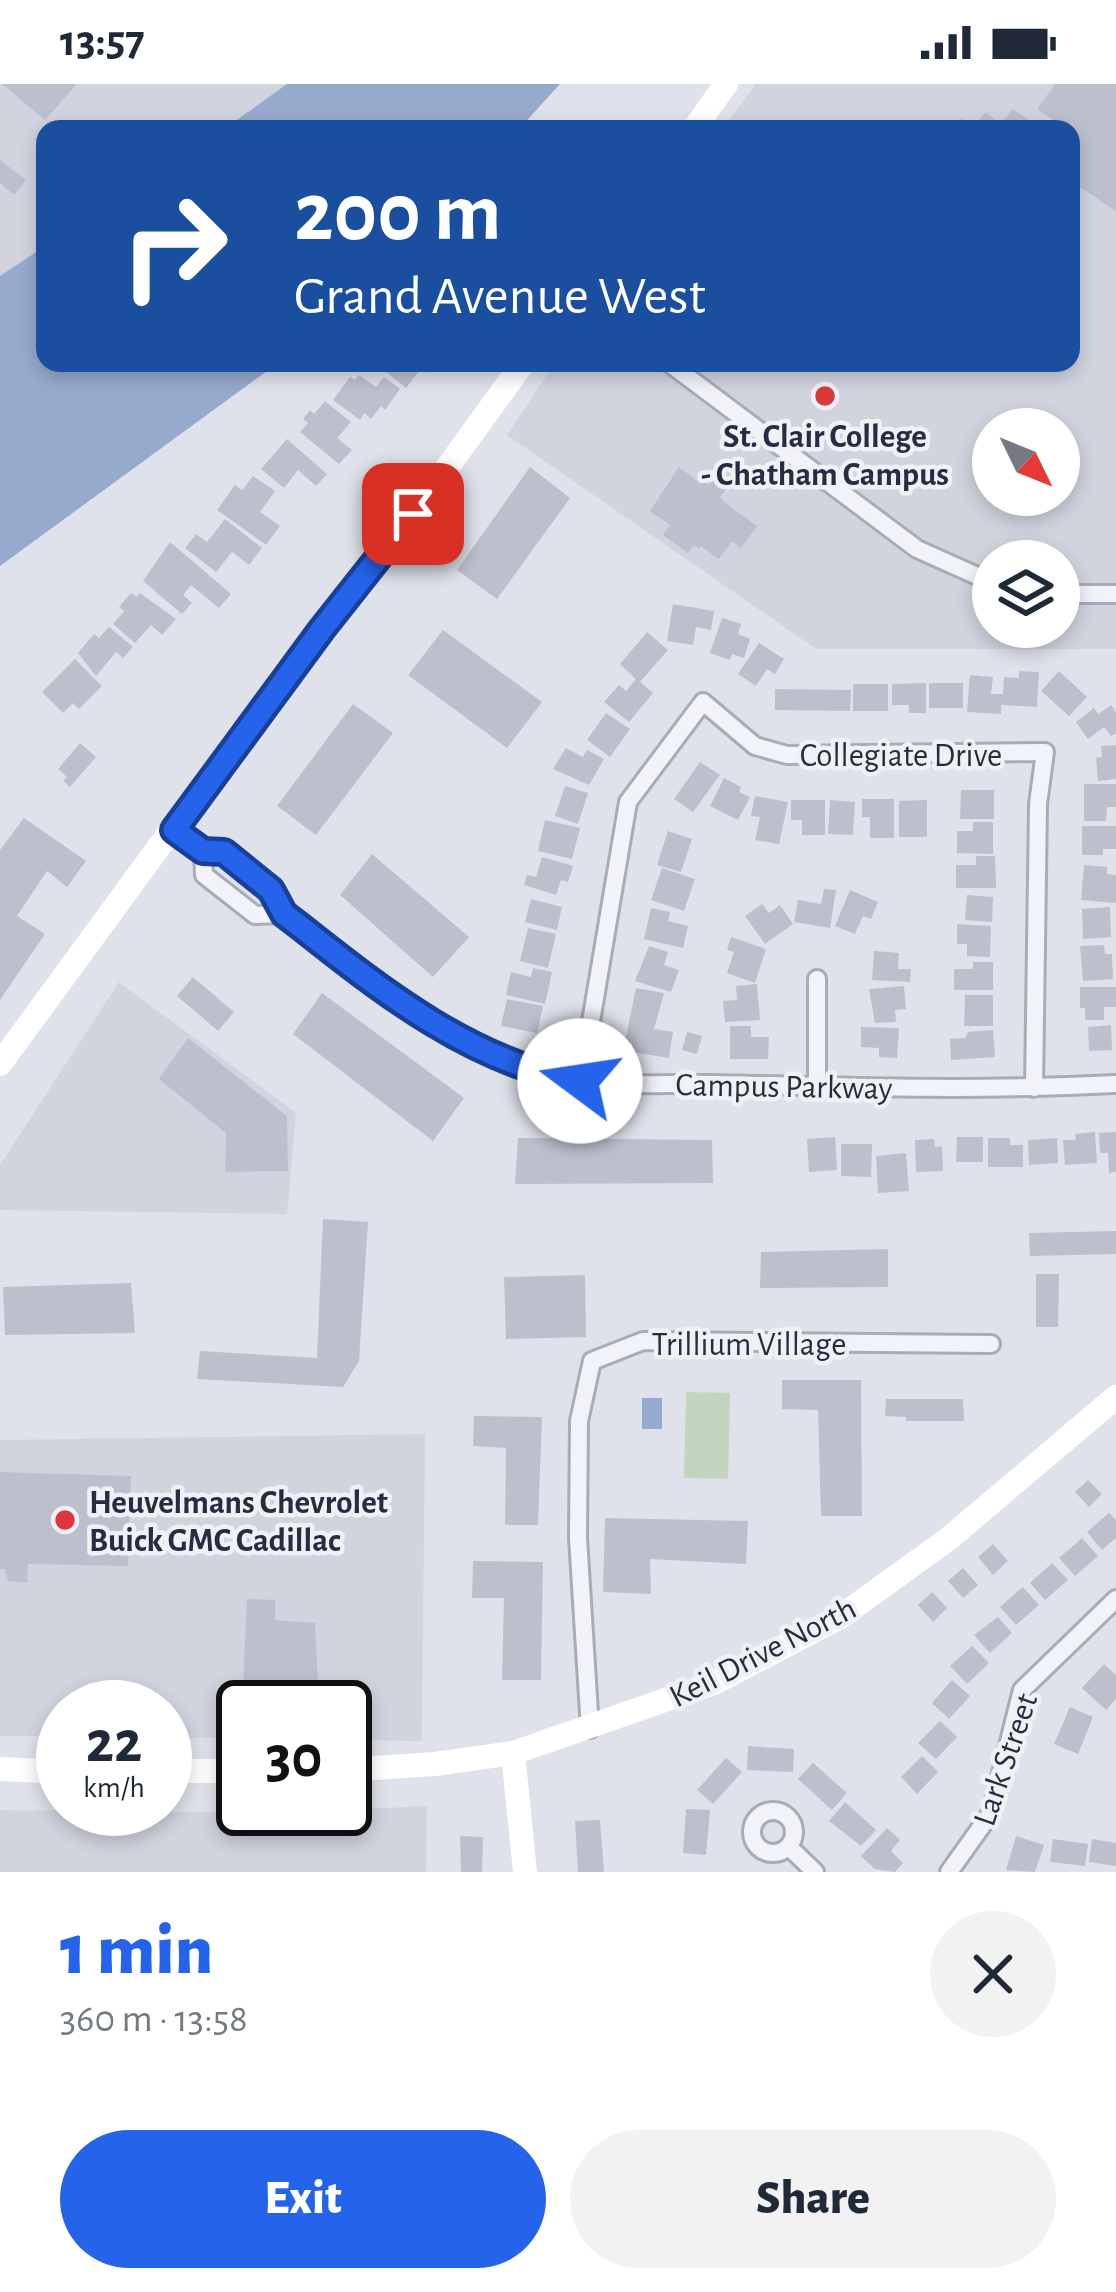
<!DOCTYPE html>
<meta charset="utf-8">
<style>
:root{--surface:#fff;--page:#f2f2f3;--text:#1f2937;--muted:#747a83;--accent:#2563eb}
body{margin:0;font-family:"Alegreya Sans",sans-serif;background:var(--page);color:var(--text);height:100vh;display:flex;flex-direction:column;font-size:45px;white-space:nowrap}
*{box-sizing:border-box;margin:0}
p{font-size:39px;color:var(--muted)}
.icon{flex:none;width:66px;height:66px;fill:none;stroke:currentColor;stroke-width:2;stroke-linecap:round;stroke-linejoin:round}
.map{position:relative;height:1788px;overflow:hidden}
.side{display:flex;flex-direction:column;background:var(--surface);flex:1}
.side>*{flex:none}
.top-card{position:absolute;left:36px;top:36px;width:1044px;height:252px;border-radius:24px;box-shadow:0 6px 18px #0003;background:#1a4fa0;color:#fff;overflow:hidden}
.needle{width:78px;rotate:133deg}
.buttons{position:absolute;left:972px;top:324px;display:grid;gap:24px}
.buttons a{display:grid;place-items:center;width:108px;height:108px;border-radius:50%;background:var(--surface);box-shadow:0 6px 18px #0003;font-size:60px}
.speed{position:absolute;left:36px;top:1596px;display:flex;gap:24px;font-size:60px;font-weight:700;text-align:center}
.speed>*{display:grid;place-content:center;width:156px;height:156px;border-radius:50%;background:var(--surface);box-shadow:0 6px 18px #0003;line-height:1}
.speed small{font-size:30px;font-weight:400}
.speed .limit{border:6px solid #111;border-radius:18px;background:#fff;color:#111}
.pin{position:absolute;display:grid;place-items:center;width:102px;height:102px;color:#fff;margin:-51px;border-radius:24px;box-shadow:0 6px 18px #0006}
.me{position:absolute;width:132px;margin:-66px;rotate:284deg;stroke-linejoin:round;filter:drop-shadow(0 0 9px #0008)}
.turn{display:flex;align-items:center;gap:42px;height:252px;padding:0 60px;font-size:54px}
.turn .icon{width:156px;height:156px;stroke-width:2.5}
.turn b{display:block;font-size:84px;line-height:102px}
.round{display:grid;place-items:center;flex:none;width:126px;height:126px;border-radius:63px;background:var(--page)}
.head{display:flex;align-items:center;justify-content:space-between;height:204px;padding:0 60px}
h1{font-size:72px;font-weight:800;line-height:90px;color:var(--accent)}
.cta{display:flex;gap:24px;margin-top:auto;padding:24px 60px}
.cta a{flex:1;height:138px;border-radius:72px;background:var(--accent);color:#fff;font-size:48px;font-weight:800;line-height:138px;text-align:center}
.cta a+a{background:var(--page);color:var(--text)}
.status{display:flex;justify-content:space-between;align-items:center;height:84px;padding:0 60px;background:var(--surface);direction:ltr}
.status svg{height:33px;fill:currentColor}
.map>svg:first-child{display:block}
</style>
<div class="status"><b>13:57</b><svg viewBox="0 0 49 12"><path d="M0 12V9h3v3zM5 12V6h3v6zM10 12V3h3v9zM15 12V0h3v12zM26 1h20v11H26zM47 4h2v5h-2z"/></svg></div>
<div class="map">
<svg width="1116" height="1788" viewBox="0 0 1116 1788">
<rect width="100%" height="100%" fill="#dfe2ea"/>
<path fill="#d1d4df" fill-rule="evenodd" d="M0,0H287L224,45H45V162L0,192Z
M756,0H1116V565H816L507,351L555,279H1071V45H722ZM993,345H1059V411H993ZM993,477H1059V543H993Z
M119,898L296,1029L287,1130L0,1126V1081Z
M425,1350L422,1657L345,1656V1623H243V1654H165V1623H63V1652H0V1356Z
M427,1722L426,1788H0V1726L282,1729Z"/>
<path fill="#c2d5bf" d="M686,1308L730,1309L728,1395L684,1394Z"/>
<path fill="#96aacd" d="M287,0H560L519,45H224Z
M45,162V279H278L0,482V192Z
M642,1314H662V1345H642Z"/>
<path fill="#bcc0cd" d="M2,0H77L45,36Z
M1055,0H1116V127L1071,97V45H1050L1056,38L1037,25Z
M1013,25L1041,45H951L961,34L973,44L986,28L1000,40Z
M0,76L26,96L14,111L0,99Z
M375,279H432L424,289L420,286L406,304Z
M359,291L376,303L384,293L400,305L385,326L381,322L371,335L364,329L360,336L333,316L350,293L355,296Z
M325,317L351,338L337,354L352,366L339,380L300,348L308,339L303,335L310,326L314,330Z
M287,355L327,390L316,402L298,386L284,404L261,385Z
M530,383L570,414L497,515L457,486Z
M679,383L701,400L703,397L709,401L713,396L726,405L720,413L724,418L757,442L741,464L732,457L719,475L701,462L699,465L694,461L688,469L663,451L670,441L650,427Z
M253,392L275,407L260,428L280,442L266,461L217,426L235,401L242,406Z
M225,435L262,464L249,481L232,468L216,488L185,464L196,450L207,458Z
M170,458L231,510L219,524L191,501L183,511L192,519L182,530L143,497Z
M131,509L137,513L140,509L176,535L162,551L151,541L135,559L113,540L124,527L119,523Z
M673,520L714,527L711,546L696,543L693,561L667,557Z
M722,534L741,540L738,550L750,555L744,574L732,570L730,576L710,569Z
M109,543L133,563L123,574L116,568L96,592L78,569L94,550L99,554Z
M443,546L542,618L507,664L408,591Z
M647,548L668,566L640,598L653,609L629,638L604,618L619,601L626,607L636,595L620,580Z
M759,559L784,575L775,590L767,585L756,602L738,590Z
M75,575L102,602L79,625L73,619L63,629L42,608Z
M1019,587L1039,588L1037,623L1001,621V630L967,628L970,591L993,593L991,610H1003L1004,593L1019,594Z
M1059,587L1087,613L1069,632L1041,607Z
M926,599V629H909V621H892V600Z
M929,599H963V624H929Z
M853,600H888V627H853Z
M775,605L851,606L850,627L775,626Z
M353,620L393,649L316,751L277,722Z
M1111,621L1116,628V649L1111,652L1104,643L1088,655L1076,638L1094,624L1098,630Z
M606,629L630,645L610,673L587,656Z
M80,659L96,673L70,703L63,697L67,693L58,685Z
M1116,661V695L1098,697L1096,674L1102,673L1101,662Z
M566,664L583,673L587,666L604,675L589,701L553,685Z
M700,678L720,691L693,728L674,715Z
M724,694L741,703L739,708L750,713L738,736L710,722Z
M1084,700H1116V723H1107L1106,737H1084Z
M565,702L588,709L578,740L555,732Z
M961,706H994V735H960Z
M755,712L788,718L779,760L755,756L760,733L751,732Z
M862,715H894V754H870V733H862Z
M791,716H825V751H802V736H791Z
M830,716L855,718L853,751L828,750Z
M927,716V753H899V717Z
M24,734L86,777L67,803L47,787L17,832L45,850L0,916V766Z
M545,736L580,744L572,775L538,767Z
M973,738H993V770L957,769V747H973Z
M1082,742H1116V765H1103V771H1082Z
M668,747L692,755L681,788L657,781Z
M372,770L469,853L433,893L340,811Z
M976,772H995L996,804H956V781H976Z
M542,773L573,782L568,798L561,796L556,811L524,801L527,791L536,793Z
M1084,781L1107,783V790L1116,791V819L1081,816Z
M662,784L695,795L684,827L651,816Z
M824,805L836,806L830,844L794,838L798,816L821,820Z
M850,806L878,818L871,835L863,832L855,850L835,842Z
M967,811L993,813L992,838L965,836Z
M531,815L562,823L557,846L525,838Z
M762,820L769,829L780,821L793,840L765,860L745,832Z
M1110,823L1111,853L1083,855L1082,825Z
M651,824L670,828L668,837L688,842L683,864L644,855Z
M957,840L991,842L990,873L967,872V860H957Z
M528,844L556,850L548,884L520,877Z
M731,853L766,865L755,899L727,889L734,868L727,866Z
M1104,861L1105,870H1112L1113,895L1083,897L1080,862Z
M649,862L668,868L664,881L679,886L671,908L635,897Z
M874,867L899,869L898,885H911L910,898L872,896Z
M973,878H993V906H954V885H973Z
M533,884L552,888L545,920L506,911L511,888L531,893Z
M193,893L234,928L218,947L177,912Z
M757,900L760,936L725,938L723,917L737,916L736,902Z
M904,902L906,925L895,926L896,938L875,939L869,905Z
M1080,903H1116V923H1104V936H1085V924H1080Z
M636,904L664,909L654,945L673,948L669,974L631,968L632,959L625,958Z
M322,909L464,1014L433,1057L293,950Z
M965,911H993V942H964Z
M507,915L543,922L537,949L501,942Z
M1111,941L1112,966L1089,967L1088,943Z
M730,942H751V953H769L768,975H730Z
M861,943L899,944L897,974L879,973V964L861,963Z
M993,946L995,973L951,976L950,955L965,954L968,948Z
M687,948L702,952L697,970L682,966Z
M188,954L287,1032L288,1087L225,1088L226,1049L159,995Z
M1095,1048L1097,1079L1065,1081L1063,1056H1076L1075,1050Z
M1116,1048V1088L1109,1089L1108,1069H1100L1099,1049Z
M835,1053L837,1086L809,1088L807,1055Z
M957,1053H983V1078H956Z
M518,1054L712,1056L713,1099L515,1100Z
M988,1054H1010V1061H1023V1083H988Z
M1057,1054L1058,1079L1029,1081L1028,1056Z
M934,1055L935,1063L942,1062L943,1087L916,1088L915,1056Z
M841,1060H872L871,1093L841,1092Z
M906,1069L909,1107L878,1109L876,1072Z
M323,1135L368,1138L359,1277L343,1303L197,1295L200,1267L317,1274Z
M1116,1147V1170L1030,1172L1029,1149Z
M888,1165V1203L760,1204L761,1168Z
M1036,1190H1059L1058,1243H1036Z
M585,1191L586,1253L506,1255L504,1193Z
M131,1199L135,1249L5,1251L3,1203Z
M782,1296H861L862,1432H821L818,1326L782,1325Z
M886,1315H963L964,1337H906V1333L885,1332Z
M474,1332L542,1333L538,1441H505L506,1364L473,1362Z
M0,1388L131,1392L128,1482L28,1480L27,1499L8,1497L5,1485H0Z
M1088,1396L1102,1410L1089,1423L1075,1408Z
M1109,1429L1116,1436V1454L1102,1466L1087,1448Z
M605,1434L748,1437L746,1480L650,1475L651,1510L603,1508Z
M1082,1454L1098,1472L1075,1492L1059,1474Z
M993,1460L1008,1477L993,1491L978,1473Z
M473,1477L543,1478L541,1596H502L504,1514H472Z
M1052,1479L1068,1496L1045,1516L1030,1499Z
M963,1484L978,1501L963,1514L948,1497Z
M1023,1503L1039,1521L1016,1541L1000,1523Z
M932,1508L947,1524L933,1538L918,1521Z
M247,1515L275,1516V1536L315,1539L319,1622L242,1623Z
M998,1533L1012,1549L990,1569L974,1551Z
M972,1562L989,1579L967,1600L950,1582Z
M1104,1580L1116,1591V1615L1106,1626L1082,1604Z
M952,1596L970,1612L949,1635L932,1619Z
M1070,1623L1093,1633L1078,1670L1054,1660Z
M940,1637L957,1653L936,1675L918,1659Z
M748,1662L794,1665L793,1688L747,1686Z
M922,1672L938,1688L917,1710L901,1693Z
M726,1674L742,1688L713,1720L697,1706Z
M813,1679L847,1709L832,1726L798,1695Z
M845,1718L876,1746L861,1762L829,1737Z
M686,1725L710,1726L706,1771L683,1769Z
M600,1736L604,1788H578L575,1737Z
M887,1744L900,1756L891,1767L903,1779L895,1788L875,1785L861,1772Z
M460,1752L483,1753L482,1788H461Z
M1016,1752L1044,1761L1035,1788L1006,1786Z
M1053,1755L1088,1760L1085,1782L1050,1778Z
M1092,1755L1116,1759V1782L1089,1778Z"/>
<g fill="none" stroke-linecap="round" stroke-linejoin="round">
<g stroke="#a8acb8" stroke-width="22">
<path id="street" d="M669,279L917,465L993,499
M1059,510H1116
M174,746L203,767L224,768L271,805L285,830L301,843C366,894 461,968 541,990C595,1005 658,999 714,1000C848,1003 982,1007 1116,1000
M203,767L204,791L255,831L285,830
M817,895V1003
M581,997L628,718L703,618L755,662L787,671L1045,668L1038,720L1034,1004
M590,1645L578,1454L579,1337L592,1277L643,1257L991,1260
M752 1748a21 21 0 1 1 42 0a21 21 0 1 1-42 0Z
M789,1763L815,1788
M949,1788L991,1729L1022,1606L1116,1515"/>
</g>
<use href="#street" stroke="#f2f3f8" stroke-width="16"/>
<path stroke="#fff" stroke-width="24" d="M694,45L726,0
M0,980L235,659L386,468L523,279
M513,1669L525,1788
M0,1685L63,1688
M345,1686L435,1680L513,1669L714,1599L840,1533L947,1456L1116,1313
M165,1687H243"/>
</g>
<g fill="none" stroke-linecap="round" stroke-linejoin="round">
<g stroke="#184099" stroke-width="30">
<path id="route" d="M413,430L322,545L174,746L203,767L224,768L271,806L284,830L301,843C383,908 475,980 580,997"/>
</g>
<use href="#route" stroke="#2563eb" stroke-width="21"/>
</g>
<g fill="#dc373a" stroke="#eff1f7" stroke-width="4.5">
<circle cx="825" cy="312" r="12"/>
<circle cx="65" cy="1436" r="12"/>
</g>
<g text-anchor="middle" stroke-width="9" stroke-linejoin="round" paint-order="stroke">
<g font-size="33" font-weight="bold" fill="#262d43" stroke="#eff1f7">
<text x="825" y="363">St. Clair College<tspan x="825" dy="38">- Chatham Campus</tspan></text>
<text x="89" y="1429" text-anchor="start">Heuvelmans Chevrolet<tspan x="89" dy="38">Buick GMC Cadillac</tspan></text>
</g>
<g font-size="33" fill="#262d43" stroke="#eff1f7">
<text x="901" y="682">Collegiate Drive</text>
<text transform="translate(784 1001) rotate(1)" y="12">Campus Parkway</text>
<text x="749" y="1271">Trillium Village</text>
<text transform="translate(762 1567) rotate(-27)" y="12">Keil Drive North</text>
<text transform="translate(1004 1675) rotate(-71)" y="12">Lark Street</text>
</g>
</g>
</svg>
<div class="buttons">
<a><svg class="needle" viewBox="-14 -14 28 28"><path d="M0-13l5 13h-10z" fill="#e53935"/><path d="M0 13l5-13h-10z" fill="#747a83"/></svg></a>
<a><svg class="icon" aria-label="layers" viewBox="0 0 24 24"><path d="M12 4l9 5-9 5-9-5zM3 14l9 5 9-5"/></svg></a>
</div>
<div class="speed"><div>22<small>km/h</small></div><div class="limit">30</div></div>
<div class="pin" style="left:413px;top:430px;background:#d93025"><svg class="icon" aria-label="arrive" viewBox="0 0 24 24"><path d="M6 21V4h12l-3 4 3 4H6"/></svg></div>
<svg class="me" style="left:580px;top:997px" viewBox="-20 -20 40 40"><circle r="19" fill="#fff"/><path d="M0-13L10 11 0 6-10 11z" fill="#2563eb"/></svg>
<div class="top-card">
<div class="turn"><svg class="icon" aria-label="right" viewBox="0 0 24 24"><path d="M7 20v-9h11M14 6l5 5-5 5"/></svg><div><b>200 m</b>Grand Avenue West</div></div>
</div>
</div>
<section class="side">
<div class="head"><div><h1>1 min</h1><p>360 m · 13:58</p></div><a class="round"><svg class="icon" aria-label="close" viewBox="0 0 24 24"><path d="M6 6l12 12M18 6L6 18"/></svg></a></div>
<div class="cta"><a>Exit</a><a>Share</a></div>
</section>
